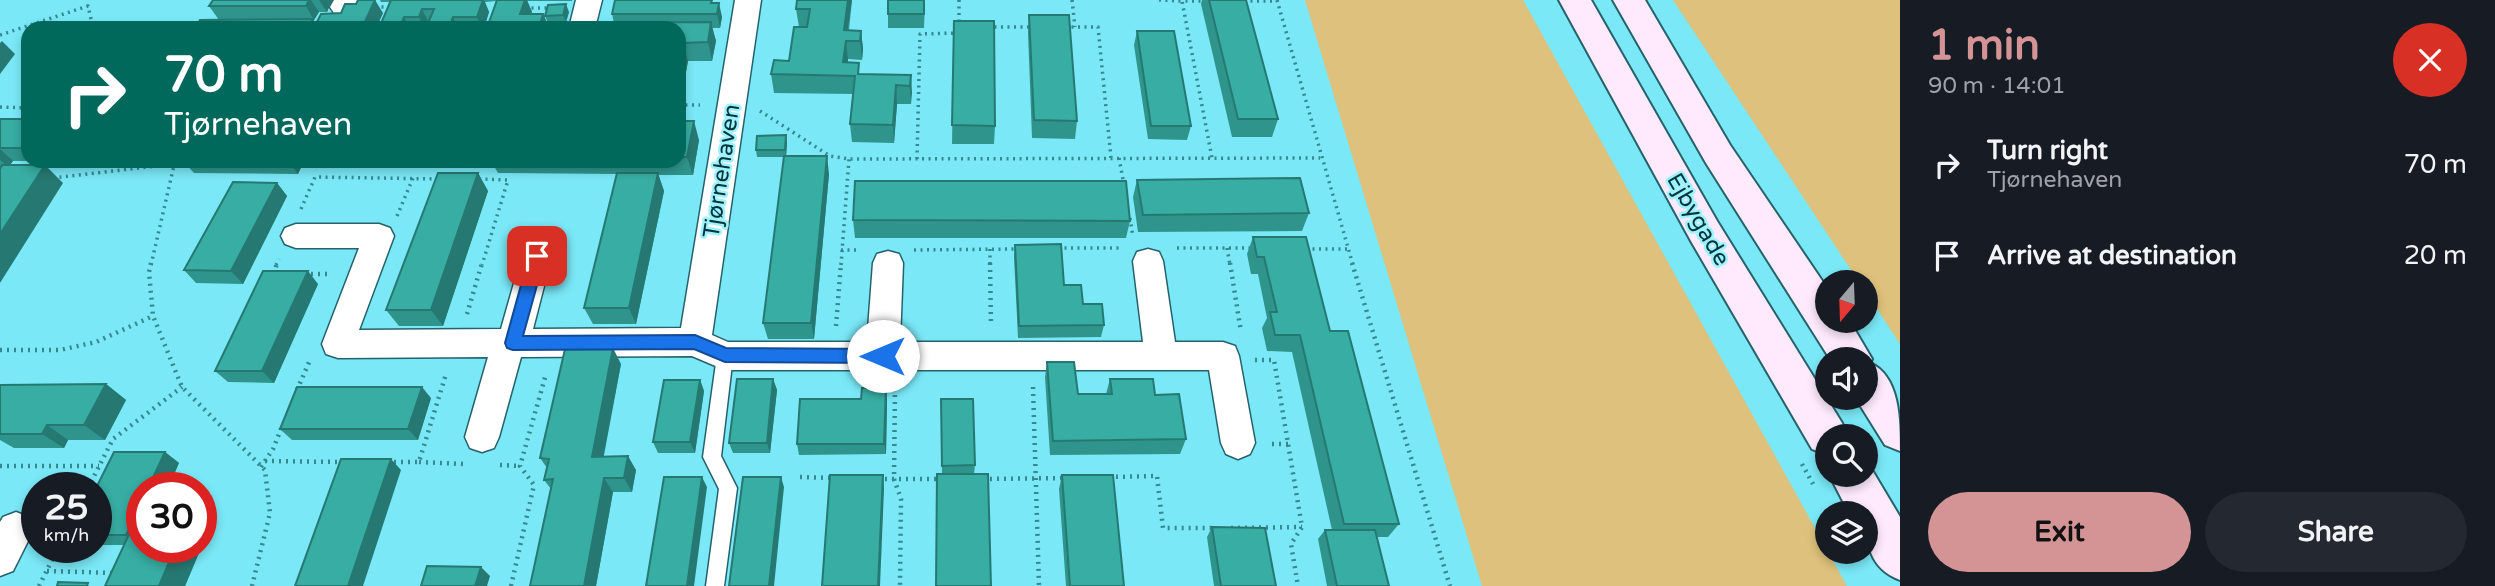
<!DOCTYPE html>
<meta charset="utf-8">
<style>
:root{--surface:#171b24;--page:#242831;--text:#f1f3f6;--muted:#9ea1a6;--accent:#d49496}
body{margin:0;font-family:"Varela Round",sans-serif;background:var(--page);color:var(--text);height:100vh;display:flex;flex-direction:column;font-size:26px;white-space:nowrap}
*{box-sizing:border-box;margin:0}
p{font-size:23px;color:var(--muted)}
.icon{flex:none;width:38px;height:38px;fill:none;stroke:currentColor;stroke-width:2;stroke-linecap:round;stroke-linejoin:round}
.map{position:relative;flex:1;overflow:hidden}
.panel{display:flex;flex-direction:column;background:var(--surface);width:595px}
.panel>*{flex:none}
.guide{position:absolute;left:21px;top:21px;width:665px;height:147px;border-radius:21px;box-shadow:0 4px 10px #0003;background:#00695c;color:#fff;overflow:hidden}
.needle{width:46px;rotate:199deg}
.fabs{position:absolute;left:1815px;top:270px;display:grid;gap:14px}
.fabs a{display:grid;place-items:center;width:63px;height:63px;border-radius:50%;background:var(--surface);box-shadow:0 4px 10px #0003;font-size:35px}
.speed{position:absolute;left:21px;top:472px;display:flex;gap:14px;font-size:35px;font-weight:700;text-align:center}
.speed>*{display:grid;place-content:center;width:91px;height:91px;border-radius:50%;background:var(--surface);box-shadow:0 4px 10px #0003;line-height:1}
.speed small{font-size:18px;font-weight:400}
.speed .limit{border:10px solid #d22;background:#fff;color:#111}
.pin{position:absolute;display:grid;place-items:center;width:60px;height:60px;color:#fff;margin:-30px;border-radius:14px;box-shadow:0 4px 10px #0006}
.me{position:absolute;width:77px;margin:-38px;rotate:270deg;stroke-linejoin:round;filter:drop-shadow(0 0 5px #0008)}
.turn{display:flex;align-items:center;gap:24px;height:147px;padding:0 28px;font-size:32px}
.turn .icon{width:91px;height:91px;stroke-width:2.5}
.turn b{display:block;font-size:49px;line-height:60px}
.round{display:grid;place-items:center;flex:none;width:74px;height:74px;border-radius:37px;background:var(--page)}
.overview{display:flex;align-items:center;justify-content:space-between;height:119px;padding:0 28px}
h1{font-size:42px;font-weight:800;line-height:52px;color:var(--accent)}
.button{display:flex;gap:14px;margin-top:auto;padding:14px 28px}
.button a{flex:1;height:80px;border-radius:42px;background:var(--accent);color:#111;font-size:28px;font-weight:800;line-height:80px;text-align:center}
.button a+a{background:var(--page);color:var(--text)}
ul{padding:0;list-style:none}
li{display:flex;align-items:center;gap:21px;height:91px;padding:0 28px}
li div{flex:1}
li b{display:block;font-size:26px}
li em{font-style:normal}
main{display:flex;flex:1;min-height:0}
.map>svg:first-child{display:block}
</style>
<main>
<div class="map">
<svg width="1900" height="586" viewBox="0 0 1900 586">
<rect width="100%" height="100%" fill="#7ae8f7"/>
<path fill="#dec17c" d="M1305,0H1523L1847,586H1482Z
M1673,0H1900V344L1866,292V282H1859Z"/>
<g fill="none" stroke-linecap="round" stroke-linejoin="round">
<g stroke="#26626a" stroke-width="3">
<path id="service" d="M725,349L731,351L733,356L721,456L737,488L724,586H706L719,489L703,457L717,356L719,351Z"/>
</g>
<g stroke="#26626a" stroke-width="3">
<path id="minor" d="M334,0H360L352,13L343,15L334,13L330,7Z
M576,0H602L595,28H569Z
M735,0H761L712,335L728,342H867L873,263L877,254L888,251L899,254L903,263L900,342H1143L1133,261L1137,252L1148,249L1159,252L1163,261L1175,342H1223L1235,346L1239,356L1255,443L1250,454L1238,459L1226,454L1221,443L1209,370H725L692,356L521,357L499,437L494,448L482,452L470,448L465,437L488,357L338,358L326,354L322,344L359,248H296L285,244L281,236L285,228L296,224H379L390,228L394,236L359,330L501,329L522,255L526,246L537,243L548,246L552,255L533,329L681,328Z
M16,512L29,517L34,529L13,571L0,576V522L3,517Z"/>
</g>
<g stroke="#26626a" stroke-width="4">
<path id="secondary" d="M1559,0H1591L1717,221L1842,423L1848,436H1827V455L1812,449L1691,241Z
M1613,0H1645L1730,145L1827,288V320H1849L1872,359L1870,363C1900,376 1900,420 1900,451L1885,445L1855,397H1866V359H1830L1706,163Z
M1866,460L1900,517V580C1869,568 1866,543 1866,513H1849L1829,474H1866Z"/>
</g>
<path stroke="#378690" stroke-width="3.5" stroke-dasharray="2 4.5" stroke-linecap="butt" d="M959,0V25
M1072,0L1075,27
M1159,0L1182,1
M1277,0L1353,265
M1207,1H1182L1212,158
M1244,1H1277
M375,7H394
M525,8H551
M988,27H1032
M1065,27H1098L1111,158
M0,35L88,6L93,28
M679,105H700
M0,107L28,108
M760,111L830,156L849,159L1320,158
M1119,158L1124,185
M917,159L920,34L958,33
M53,178L174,164
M479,179L508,180L482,265
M301,209L315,177L439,179
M397,216L413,178
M1130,218L1133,237
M1058,248H1122
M1177,248H1252
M1227,248L1230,265
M990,249V265
M1306,249H1347
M841,250H860
M914,250L1017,249
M151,265L175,161
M276,265L279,259
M841,265L849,159"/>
<path stroke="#378690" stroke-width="4.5" stroke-dasharray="2 5" stroke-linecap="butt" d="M151,263L149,272L153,316L182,387L265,470L270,513L252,586
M990,263L991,325
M1230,263L1241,332
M1352,263L1450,586
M274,274L277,263
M304,274H330
M467,314L482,263
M836,326L841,263
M0,350H60L96,342L153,316
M1255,360H1274L1302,527L1291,544L1298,586
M1033,387L1039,586
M895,388L894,479L901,499L900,586
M297,390L310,360
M1272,444H1288
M265,461L343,462
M387,462H419L446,374
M419,462L464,464
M1802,464L1813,484
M500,465L520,466
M0,466H99
M261,467L273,449L283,424
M800,477L835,478
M1109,477L1157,476L1163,528H1215
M878,479H940
M983,479L1066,478
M88,488L113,439L182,387
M1231,528L1302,527
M47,571L113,573
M39,586L58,548
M511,586L534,485L520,466L546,374"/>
<use href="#service" fill="#fff" fill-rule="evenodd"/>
<use href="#minor" fill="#fff" fill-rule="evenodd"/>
<use href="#secondary" fill="#fee9fd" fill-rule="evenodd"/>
</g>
<path fill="#2f958c" d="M213,0H332L327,12H319L314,20H313L316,25L383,13L376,28L219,20L209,6Z
M380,0H572V1H527L532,12L531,14H543L547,23H614L612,14L715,3L722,17L720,28H712L716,41L712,61H688L685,77H679V28H487L496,1L485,2L489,12L484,28H379L390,2H381Z
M797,0H852L849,30L861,31L863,49L862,60L848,59V62L860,74L911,75V104H897L894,143L852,142L850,124L853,94L774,93L771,74L789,61L799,27L796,9Z
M888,0H925L924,28H888Z
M1202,0H1246L1278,119L1272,137H1232L1201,4Z
M569,12L566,22L548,23L545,16Z
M1029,15L1077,121L1075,139L1032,138L1028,33Z
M954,21L995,126L994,144H952Z
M1137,31L1191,126L1187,140L1148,139L1134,45Z
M0,119H28V161H44H13L10,165L63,183L0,167Z
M679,121L699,140L693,175H658L664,191L636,324H593L584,308L617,174L498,173L491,161H679Z
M787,142L786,156L829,174L814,339H768L763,323L784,157H757L756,150Z
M183,161H304L298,174L194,173Z
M307,161H471L308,163Z
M478,173L488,191L443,326H399L386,310Z
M1137,180L1309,213L1302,231L1138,232L1133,197Z
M277,183L287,196L243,284L196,283L184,270Z
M853,220L1130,221L1126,238H855Z
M1253,237L1330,331L1399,524L1388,537H1377L1389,586H1327L1318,539L1325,530H1332L1292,352L1267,351L1262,328L1267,318L1258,274H1251L1247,254Z
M1015,245L1064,285L1104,325L1101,337L1018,338L1014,257Z
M318,284L274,383L228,382L215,371Z
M1047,362L1078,394H1106L1110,379L1155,395L1186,439L1180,454L1050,455L1045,377Z
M621,364L603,456L636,470L632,492H613L596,586H530L551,489L544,480L547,468L540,458Z
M773,379L777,390L770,453H733L729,443Z
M700,380L704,391L695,453H658L653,442Z
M106,384L126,400L105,440H68L64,448H14L0,440V385Z
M886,388L887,400L886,454L799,455L797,444L861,399Z
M431,398L418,440H292L280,429Z
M941,399L975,465L974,474H942Z
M165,452L179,463L168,488H142V548H201L185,586L124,545H96V488Z
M1062,475L1124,586H1066L1059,489Z
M1212,527L1276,586H1214L1207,537Z"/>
<path fill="#267972" d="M309,0H311L319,12L314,20L306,6Z
M319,0H332L327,12Z
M375,0L383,13L376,28H362Z
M483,0H484L489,12L484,28H482L477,17Z
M525,0H527L532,12L526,28L520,14Z
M848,0H852L846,41L848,59L846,76L843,62L844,30Z
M719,3L722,17L720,28L717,14Z
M566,4L569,12L566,22L563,15Z
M422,9L429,23L427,28H424L419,17Z
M543,14L549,27V28H539Z
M404,17L410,28H400Z
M453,17L458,28H449Z
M313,19L318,28H308Z
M711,22L716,41L712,61L708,42Z
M861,31L863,49L862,60L860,41Z
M2,41L15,54L0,74V43Z
M683,43L688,61L685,77L680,59Z
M911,75L912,93L911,104L910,86Z
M896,85L897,104L894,143L893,125Z
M694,121L699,140L693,175L687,157Z
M786,135L787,142L786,157L785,150Z
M0,149L13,161L8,167L0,160Z
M827,156L829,174L814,339L811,323Z
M288,161H304L298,174Z
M45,165L63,183L0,283V234Z
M478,173L488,191L443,326L431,310Z
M658,173L664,191L636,324L629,308Z
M277,183L287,196L243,284L231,271Z
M308,271L318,284L274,383L262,371Z
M613,348L621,364L601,471L592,457Z
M773,379L777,390L770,453L767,443Z
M700,380L704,391L695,453L690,442Z
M106,384L126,400L105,440L84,425Z
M422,387L431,398L418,440L408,429Z
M886,388L887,400L886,454L884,444Z
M47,425L68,440L64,448L42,434Z
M165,452L179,463L168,488H148Z
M628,456L636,470L632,492L624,478Z
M391,459L401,470L363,586H348Z
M883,475L884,489L880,586H878Z
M702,477L707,487L694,586H687Z
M781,477L784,487L774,586H769Z
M604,478L613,492L596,586H584Z
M142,502V544L126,535Z
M175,548H201L185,586H159Z
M481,567L490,576L487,586H475Z"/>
<path fill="#37ada3" stroke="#267972" stroke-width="2" d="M213,0H309L306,6H209Z
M358,0H375L362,28H314L321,14L341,13L345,4H356Z
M391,0H483L477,17H453L449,28H426L434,9H422L419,17H404L400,28H379Z
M497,0H525L520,14H543L539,28H487Z
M615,0H712L711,3H719L717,14H612Z
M797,0H848L844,30L861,31L860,41H846L843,62L859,63L858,74L911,75L910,86L896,85L893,125L850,124L855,76L771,74L774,60L789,61L794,27H807L810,9H796Z
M888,0H924V14H888Z
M1209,0H1246L1278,119H1238Z
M566,4L563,15L545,16L548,5Z
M1029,15H1069L1077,121L1034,120Z
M313,19L308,28H195L200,20Z
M954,21H994L995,126L952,125Z
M711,22L708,42L683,43L680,59H679V28H545L547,23Z
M1137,31H1174L1191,126H1151Z
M0,119H28V148H0Z
M679,121H694L687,157H679Z
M786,135L785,150H756L757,136Z
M784,156H827L811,323H763Z
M2,165H45L0,234V169Z
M438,173H478L431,310H386Z
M617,173H658L629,308H584Z
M1300,178L1309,213L1143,215L1137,180Z
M855,181H1126L1130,221L853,220Z
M233,182L277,183L231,271L184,270Z
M1253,237H1306L1330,331H1348L1399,524H1344L1300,335H1275L1270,312H1277L1264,257H1257Z
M1061,244L1064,285H1081L1083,304H1102L1104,325L1019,326L1015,245Z
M263,271H308L262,371H215Z
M613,348L592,457L628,456L624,478H604L584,586H530L553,479L544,480L549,459L540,458L565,349Z
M1047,362H1074L1078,394H1112L1110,379H1153L1155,395L1179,394L1186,439L1053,441Z
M737,379H773L767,443H729Z
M664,380H700L690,442H653Z
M106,384L84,425H47L42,434H0V385Z
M297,387H422L408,429H280Z
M862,388H886L884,444H797L800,399H861Z
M941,399H973L975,465L942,466Z
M114,452H165L148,488H142V502L126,535H96V488Z
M341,459H391L348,586H295Z
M937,474H988L991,586H936Z
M830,475H883L878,586H822Z
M1062,475H1113L1124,586H1070Z
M664,477H702L687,586H646Z
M743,477H781L769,586H729Z
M1212,527L1265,528L1276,586H1221Z
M131,530H142V548H175L159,586H105Z
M1325,530H1375L1389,586H1337Z
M427,566L481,567L475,586H421Z
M58,582L88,583L87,586H57Z"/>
<path fill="#1a73e8" stroke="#114b97" stroke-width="2" d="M537,249L545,256L523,336L695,335L726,348L883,349L889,351L892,356L889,361L883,363L725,362L694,349L513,350L507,348L505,343L529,256Z"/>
<g text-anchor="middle" stroke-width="5" stroke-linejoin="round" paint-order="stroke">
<g font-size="23" fill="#00353b" stroke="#9ef2fe">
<text transform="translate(721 171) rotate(-81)" y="8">Tjørnehaven</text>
<text transform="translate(1699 219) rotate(60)" y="8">Ejbygade</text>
</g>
</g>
</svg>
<div class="fabs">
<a><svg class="needle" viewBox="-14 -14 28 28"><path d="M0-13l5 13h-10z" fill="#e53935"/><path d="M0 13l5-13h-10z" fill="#9ea1a6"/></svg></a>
<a><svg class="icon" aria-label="sound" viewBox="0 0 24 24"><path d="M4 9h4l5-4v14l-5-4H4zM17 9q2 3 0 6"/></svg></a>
<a><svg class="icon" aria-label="search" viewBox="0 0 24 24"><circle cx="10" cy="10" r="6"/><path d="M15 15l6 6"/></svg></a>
<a><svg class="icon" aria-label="layers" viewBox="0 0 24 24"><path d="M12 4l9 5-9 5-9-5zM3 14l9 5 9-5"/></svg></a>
</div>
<div class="speed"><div>25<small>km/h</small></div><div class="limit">30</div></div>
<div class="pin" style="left:537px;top:256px;background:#d93025"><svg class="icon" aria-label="arrive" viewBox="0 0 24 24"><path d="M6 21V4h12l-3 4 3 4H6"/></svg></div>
<svg class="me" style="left:883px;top:356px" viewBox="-20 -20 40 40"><circle r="19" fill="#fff"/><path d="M0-13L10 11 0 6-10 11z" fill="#1a73e8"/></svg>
<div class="guide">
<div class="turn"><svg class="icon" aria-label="right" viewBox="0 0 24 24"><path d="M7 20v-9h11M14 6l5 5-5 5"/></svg><div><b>70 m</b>Tjørnehaven</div></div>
</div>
</div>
<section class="panel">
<div class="overview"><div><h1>1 min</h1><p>90 m · 14:01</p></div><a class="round" style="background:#d93025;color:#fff"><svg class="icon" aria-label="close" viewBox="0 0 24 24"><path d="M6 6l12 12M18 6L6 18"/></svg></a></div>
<ul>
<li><svg class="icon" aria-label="right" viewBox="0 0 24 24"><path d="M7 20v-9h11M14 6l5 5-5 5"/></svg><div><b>Turn right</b><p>Tjørnehaven</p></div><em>70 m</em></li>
<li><svg class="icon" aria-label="arrive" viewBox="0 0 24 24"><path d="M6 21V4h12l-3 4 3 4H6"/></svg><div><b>Arrive at destination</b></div><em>20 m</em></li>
</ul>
<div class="button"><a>Exit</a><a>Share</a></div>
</section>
</main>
